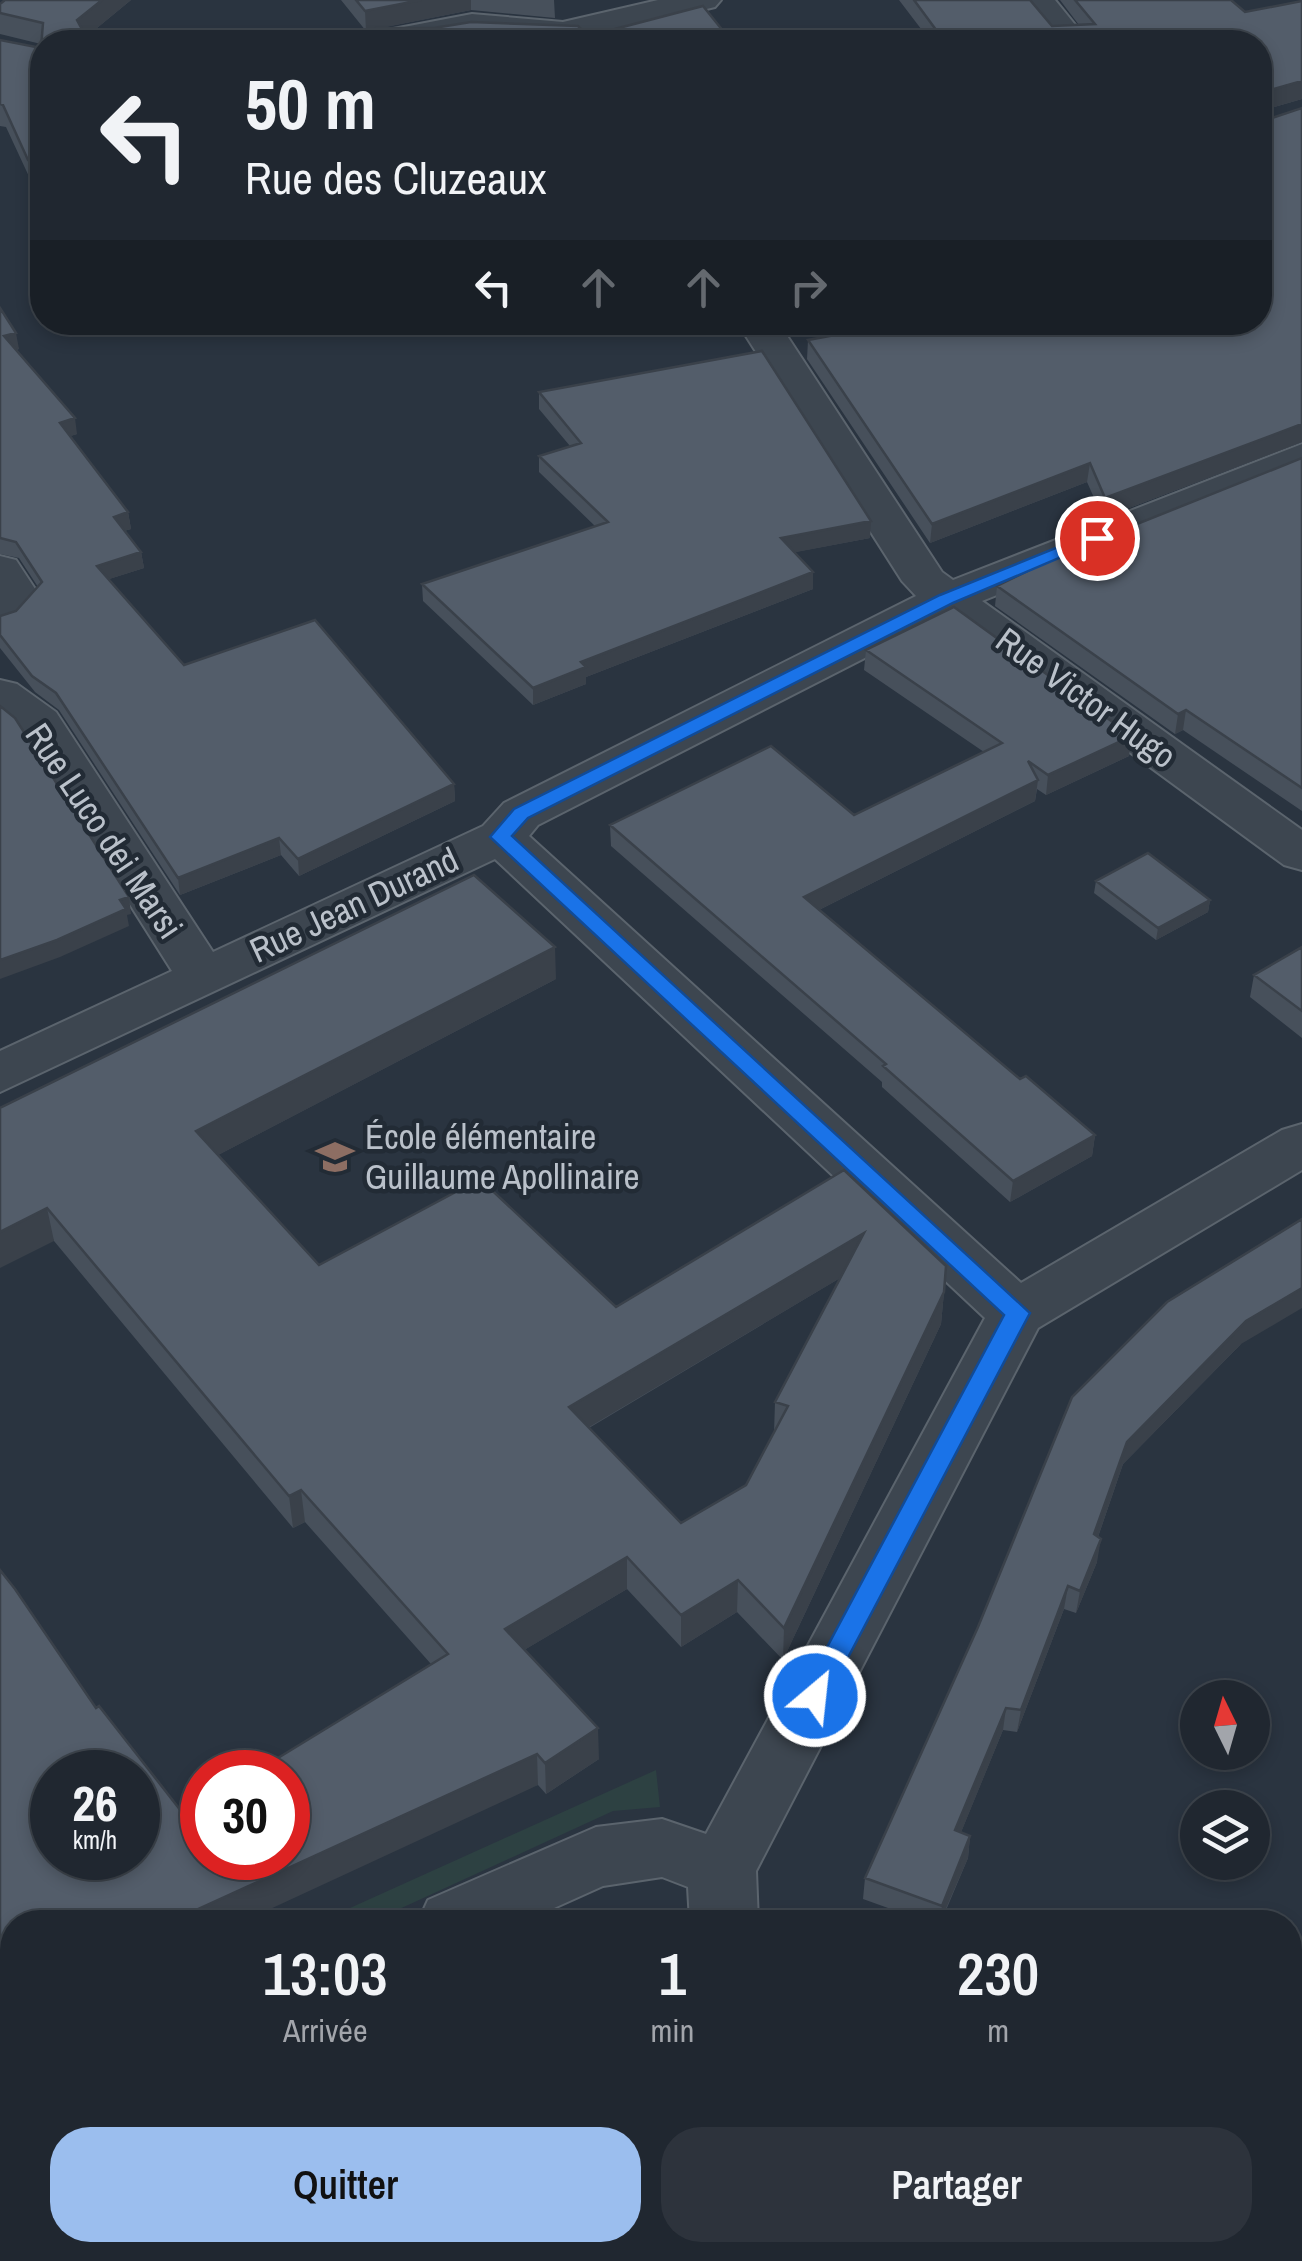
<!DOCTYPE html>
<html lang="fr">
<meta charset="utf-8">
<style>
:root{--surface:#202730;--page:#2d333c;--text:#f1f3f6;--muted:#a2a5ab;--line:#3d444c;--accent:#9bbeee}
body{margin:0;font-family:"Archivo Narrow",sans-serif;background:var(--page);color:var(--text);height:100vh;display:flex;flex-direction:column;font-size:38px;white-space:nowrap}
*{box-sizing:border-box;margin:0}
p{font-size:32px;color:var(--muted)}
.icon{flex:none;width:55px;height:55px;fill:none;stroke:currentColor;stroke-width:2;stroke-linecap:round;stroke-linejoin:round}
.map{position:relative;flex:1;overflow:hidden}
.sheet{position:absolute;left:0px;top:1910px;width:1302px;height:352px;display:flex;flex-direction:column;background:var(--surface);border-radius:40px 40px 0 0;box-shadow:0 5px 15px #0003,0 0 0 2px var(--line)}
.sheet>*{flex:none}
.guide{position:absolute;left:30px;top:30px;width:1242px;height:305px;border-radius:40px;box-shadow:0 5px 15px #0003,0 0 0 2px var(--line);background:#202730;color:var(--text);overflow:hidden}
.needle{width:65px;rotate:355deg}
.tools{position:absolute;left:1180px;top:1680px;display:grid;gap:20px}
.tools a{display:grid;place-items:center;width:90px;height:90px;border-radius:50%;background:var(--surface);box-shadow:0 5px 15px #0003,0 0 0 2px var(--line);font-size:50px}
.speed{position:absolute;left:30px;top:1750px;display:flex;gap:20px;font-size:50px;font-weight:700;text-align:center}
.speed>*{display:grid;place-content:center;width:130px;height:130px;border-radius:50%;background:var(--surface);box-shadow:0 5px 15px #0003,0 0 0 2px var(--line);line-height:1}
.speed small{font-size:25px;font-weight:400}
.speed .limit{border:15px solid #d22;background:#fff;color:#111}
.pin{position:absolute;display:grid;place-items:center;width:85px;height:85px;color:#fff;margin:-42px;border:5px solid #fff;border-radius:50%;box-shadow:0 2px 10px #0007}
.me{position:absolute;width:110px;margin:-55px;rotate:28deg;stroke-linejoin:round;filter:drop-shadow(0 0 8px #0008)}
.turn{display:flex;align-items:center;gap:35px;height:210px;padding:0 50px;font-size:45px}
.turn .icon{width:130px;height:130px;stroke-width:2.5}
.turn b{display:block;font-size:70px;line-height:85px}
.lanes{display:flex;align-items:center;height:95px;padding:0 50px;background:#0003;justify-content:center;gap:50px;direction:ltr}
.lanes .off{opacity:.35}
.eta{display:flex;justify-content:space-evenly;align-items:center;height:170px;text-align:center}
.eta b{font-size:60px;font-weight:600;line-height:70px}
.primary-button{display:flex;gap:20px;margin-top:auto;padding:20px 50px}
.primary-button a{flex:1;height:115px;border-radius:40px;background:var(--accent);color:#111;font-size:40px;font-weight:600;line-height:115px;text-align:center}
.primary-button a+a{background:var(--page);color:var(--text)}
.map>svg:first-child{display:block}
</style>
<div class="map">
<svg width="1302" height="2261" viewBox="0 0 1302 2261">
<rect width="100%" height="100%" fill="#2a3440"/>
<path fill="#2d4142" d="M656,1770L660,1807L613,1811L371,1922H319Z
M12,2182V2250H71L106,2257V2261H0V2189Z"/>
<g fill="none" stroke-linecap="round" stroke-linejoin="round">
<g stroke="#5b646d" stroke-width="4">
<path id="minor" d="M658,0H721L715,7L568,42L472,36L435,42H362L367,34L472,14L563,22Z
M1018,0H1055L1089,42H1053Z
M737,322H778L942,572L953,580L1302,444V472L982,601L1302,830V870L1284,865L945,617L538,825L529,836L1021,1283L1282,1130L1302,1124V1170L1038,1328L756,1871L758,1922H690L688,1887L662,1877L603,1886L523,1922H418L428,1900L596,1827L662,1819L706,1834L985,1318L495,859L0,1092V1051L172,971L21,732L0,716V680L17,684L56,712L213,952L483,826L504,803L916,596L902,581Z
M0,556L16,560L41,598L16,625L0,629Z
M12,2075V2142L0,2146V2078Z
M781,2250H855L858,2261H784Z"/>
</g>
<use href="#minor" fill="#3d4650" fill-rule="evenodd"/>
</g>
<path fill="#47505b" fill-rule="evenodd" d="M131,0L86,37L42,42V181L32,183L6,127L0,126V40L41,48V44L0,34V4Z
M341,0H554L555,18L471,10L380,28L732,42H378L377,28L366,31Z
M899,0H1030L1052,26L1079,25L1060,0H1231L1245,12L1302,1V99L1260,111V122L1302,108V442L1103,518L1087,482L930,543L807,359L808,340L900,322H1260V42H931Z
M0,308L19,349L16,350L77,434L70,436L128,512L131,529L124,531L141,552L144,568L109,579L184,665L454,784L455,801L299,876L281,855L180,895L59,710L35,692L0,648V616L16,611L38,587L19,558L0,554Z
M539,392L870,538L795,552L813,572V589L586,677V684L533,705L423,601L422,584L595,526L539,472V456L570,446L539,409Z
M1302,458V811L1183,730L1175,734L995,606L997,586Z
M866,650L1129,756L1046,795L1037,789L1035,801L819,910L1020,1079L1095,1135L1092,1156L1010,1202L882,1087V1082L611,846L610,825L854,815L984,752L864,670Z
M1096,881L1210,900L1208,912L1156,940L1094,893Z
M1302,947V1038L1250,997L1254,975Z
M556,979L218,1155L319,1265L616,1307L844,1170L944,1292L941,1324L783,1660L737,1612L681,1647L627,1589L524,1650L599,1759L546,1794L538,1785L12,1922V2027L0,2009V1570L96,1708L185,1816L431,1664L305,1522L293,1528L54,1241L0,1108ZM840,1278L775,1402L774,1433L746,1485L681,1523L589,1428Z
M1241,1344L1123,1464L1098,1537L1097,1562L1076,1613L1064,1609L1017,1732L1003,1730L961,1832L970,1836L968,1858L941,1922H927L863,1899L865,1878L978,1627L1072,1397Z
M969,2250H1077L1080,2261H972Z"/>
<path fill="#3a414a" d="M102,0H131L80,42L77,20Z
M421,0H471V10L366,31L365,11Z
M1302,81V99L1260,111V93Z
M42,158V181L32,183L28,160Z
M16,333L19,349L7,352L4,336Z
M75,418L77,434L62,439L60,423Z
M1302,424V442L1103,518L1105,498Z
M1090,463L1087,482L930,543L932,524Z
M128,512L131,529L116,533L114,517Z
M871,521L870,538L781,555V538Z
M141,552L144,568L100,582L97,566Z
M813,572V589L586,677V684L533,705V688L581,662Z
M1186,710L1183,730L1175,734L1178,714Z
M1132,736L1129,756L1046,795L1048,775Z
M1038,780L1035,801L803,918L804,897Z
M454,784L455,801L299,876L298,859Z
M279,838L281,855L180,895L178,878Z
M129,897L131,914L127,915L129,926L60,957L0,979V960Z
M1210,900L1208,912L1156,940L1158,928Z
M555,947L556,979L201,1164L196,1131Z
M1095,1135L1092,1156L1010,1202L1013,1181Z
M47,1208L54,1241L0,1268V1232Z
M864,1233L862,1265L569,1439V1407Z
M1302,1288V1308L1241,1344L1123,1464L1091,1557L1094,1534L1127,1442L1246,1321Z
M944,1292L941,1324L783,1660L784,1628Z
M301,1490L305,1522L293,1528L289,1496Z
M1101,1539L1097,1562L1076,1613L1080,1591Z
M627,1557V1589L506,1661L505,1629Z
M738,1580L737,1612L681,1647V1615Z
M1068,1586L1064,1609L1017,1732L1021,1710Z
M1006,1708L1003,1730L953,1852L955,1830Z
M598,1728L599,1759L546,1794L545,1763Z
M537,1754L538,1785L242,1922H170Z
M970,1836L968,1858L940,1922L942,1906Z
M12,1995V2026L5,1998Z"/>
<path fill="#535d6a" stroke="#3a414a" stroke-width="2.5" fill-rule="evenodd" d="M5,0H102L77,20L89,42H42V158L28,160L3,105L0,104V40L41,48L43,23L0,13V4Z
M356,0H421L365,11Z
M914,0H1030L1052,26L1095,24L1075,0H1231L1245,12L1302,1V81L1260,93V42H945Z
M703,6L732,42H389L377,28H434L471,22L578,26L588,36Z
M1260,106V122L1302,108V424L1105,498L1090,463L932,524L808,340L905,322H1260Z
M0,308L16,333L4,336L75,418L60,423L128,512L114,517L141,552L97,566L184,665L315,620L454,784L298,859L279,838L178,878L56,693L32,676L0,635V616L16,611L42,582L16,542L0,538Z
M762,351L871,521L781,538L813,572L581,662L586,667L533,688L422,584L608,522L539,456L581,443L539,392Z
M1302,458V788L1186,710L1178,714L997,586L1062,554Z
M954,607L1132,736L1048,775L1028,761L1038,780L804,897L1020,1079L1026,1076L1095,1135L1013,1181L883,1066L886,1064L610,825L771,746L854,815L1002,743L866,650Z
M0,706L15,718L129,897L120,900L126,909L57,940L0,960Z
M1148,853L1210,900L1158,928L1096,881Z
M474,875L555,947L196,1131L319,1265L480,1179L616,1307L844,1170L946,1266L944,1292L784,1628L738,1580L681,1615L627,1557L505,1629L598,1728L545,1763L537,1754L170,1922H12V1995L5,1998L0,1992V1570L15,1589L96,1708L99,1706L185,1816L202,1805V1858H288V1772H255L448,1654L301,1490L289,1496L47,1208L0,1232V1108ZM864,1233L775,1402L788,1406L746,1485L681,1523L569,1407ZM52,1772H138V1858H52Z
M1302,947V1011L1254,975Z
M1302,1219V1288L1246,1321L1127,1442L1094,1534L1101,1539L1080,1591L1068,1586L1021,1710L1006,1708L955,1830L970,1836L942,1906L865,1878L978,1627L1072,1397L1167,1302Z
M977,2250H1077L1080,2261H980Z"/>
<path fill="#1a73e8" stroke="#114b97" stroke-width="2.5" d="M1090,534L1106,538L953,603L528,818L512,836L1030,1313L824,1703H805L801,1696L1004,1315L490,837L514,809L940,595Z"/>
<defs>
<g id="school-bare" transform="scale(3)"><path d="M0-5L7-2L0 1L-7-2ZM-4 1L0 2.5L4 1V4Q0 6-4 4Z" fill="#8d6e63" stroke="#222b35" stroke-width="2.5" paint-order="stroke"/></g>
</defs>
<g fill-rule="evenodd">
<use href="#school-bare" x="335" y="1157"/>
</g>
<g text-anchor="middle" stroke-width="9" stroke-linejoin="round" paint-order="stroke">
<g font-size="35" fill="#bac1ca" stroke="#222b35">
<text transform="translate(1086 698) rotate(36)" y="12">Rue Victor Hugo</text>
<text transform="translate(104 831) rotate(56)" y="12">Rue Luco dei Marsi</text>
<text transform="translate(354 905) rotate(-25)" y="12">Rue Jean Durand</text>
</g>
<g font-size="35" fill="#bac1ca" stroke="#222b35" text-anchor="start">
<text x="365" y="1149">École élémentaire<tspan x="365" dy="40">Guillaume Apollinaire</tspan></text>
</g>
</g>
</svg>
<div class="tools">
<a><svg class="needle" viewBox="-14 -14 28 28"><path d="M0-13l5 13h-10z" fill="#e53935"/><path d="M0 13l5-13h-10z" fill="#a2a5ab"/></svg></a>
<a><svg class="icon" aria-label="layers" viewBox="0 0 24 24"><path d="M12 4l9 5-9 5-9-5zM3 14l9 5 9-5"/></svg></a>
</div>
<div class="speed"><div>26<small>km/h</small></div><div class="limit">30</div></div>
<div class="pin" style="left:1097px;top:538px;background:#d93025"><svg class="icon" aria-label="arrive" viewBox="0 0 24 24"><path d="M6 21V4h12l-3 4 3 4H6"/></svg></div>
<svg class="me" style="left:815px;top:1696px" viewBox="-20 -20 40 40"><circle r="17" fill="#1a73e8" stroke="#fff" stroke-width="3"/><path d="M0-11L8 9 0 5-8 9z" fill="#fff"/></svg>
<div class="guide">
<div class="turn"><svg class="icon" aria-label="left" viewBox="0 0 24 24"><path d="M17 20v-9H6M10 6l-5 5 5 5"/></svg><div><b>50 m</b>Rue des Cluzeaux</div></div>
<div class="lanes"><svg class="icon" aria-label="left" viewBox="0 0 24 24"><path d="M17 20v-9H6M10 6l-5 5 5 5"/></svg><svg class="icon off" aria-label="ahead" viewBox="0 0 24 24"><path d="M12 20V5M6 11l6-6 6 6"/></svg><svg class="icon off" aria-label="ahead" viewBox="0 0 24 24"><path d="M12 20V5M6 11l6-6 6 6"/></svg><svg class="icon off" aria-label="right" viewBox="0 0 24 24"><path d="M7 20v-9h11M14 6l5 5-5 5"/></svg></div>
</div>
<section class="sheet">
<div class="eta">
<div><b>13:03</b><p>Arrivée</p></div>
<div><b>1</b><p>min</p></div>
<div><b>230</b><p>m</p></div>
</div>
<div class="primary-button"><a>Quitter</a><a>Partager</a></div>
</section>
</div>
